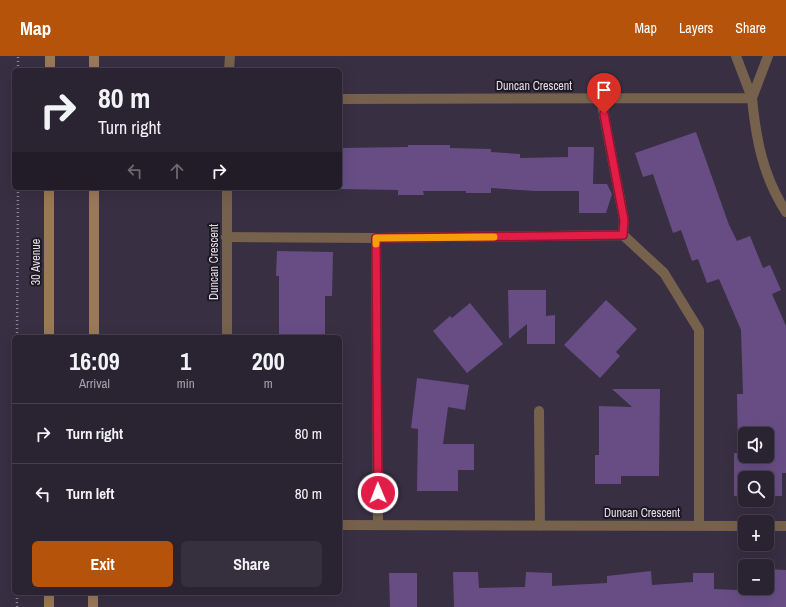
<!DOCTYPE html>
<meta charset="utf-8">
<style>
:root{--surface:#2a2332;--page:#362f3e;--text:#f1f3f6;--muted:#a5a4ac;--line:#46404d;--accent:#b45309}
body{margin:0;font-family:"Archivo Narrow",sans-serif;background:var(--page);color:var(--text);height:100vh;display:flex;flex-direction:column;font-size:15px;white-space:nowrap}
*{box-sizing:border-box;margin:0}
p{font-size:13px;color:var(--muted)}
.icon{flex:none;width:22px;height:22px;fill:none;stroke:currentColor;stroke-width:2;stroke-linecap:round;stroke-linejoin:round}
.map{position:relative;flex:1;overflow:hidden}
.details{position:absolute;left:12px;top:279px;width:330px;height:260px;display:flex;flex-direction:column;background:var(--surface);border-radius:6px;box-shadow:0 4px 16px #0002,0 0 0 1px var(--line)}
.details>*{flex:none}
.top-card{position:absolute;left:12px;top:12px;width:330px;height:122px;border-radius:6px;box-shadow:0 4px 16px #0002,0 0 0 1px var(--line);background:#2a2332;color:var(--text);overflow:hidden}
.controls{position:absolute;left:738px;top:371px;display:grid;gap:8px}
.controls a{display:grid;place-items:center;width:36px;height:36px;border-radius:6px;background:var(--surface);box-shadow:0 4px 16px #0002,0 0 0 1px var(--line);font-size:20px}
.pin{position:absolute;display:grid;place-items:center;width:34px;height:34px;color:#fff;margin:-41px -17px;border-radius:50% 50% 50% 0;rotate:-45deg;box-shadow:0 0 4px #0007}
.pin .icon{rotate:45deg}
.me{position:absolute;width:44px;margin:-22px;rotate:359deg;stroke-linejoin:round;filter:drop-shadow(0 0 3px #0008)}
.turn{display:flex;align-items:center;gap:14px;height:84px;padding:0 20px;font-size:18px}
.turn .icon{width:52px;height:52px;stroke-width:2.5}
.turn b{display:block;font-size:28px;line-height:34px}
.lanes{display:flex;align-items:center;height:38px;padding:0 20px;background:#0003;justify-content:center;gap:20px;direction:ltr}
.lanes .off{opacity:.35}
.eta{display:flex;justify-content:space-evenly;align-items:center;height:68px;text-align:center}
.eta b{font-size:24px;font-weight:700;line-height:28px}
.primary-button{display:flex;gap:8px;margin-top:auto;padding:8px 20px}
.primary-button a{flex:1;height:46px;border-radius:6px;background:var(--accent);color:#fff;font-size:16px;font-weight:700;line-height:46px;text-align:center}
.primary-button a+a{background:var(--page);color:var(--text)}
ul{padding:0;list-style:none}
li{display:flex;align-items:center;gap:12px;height:60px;padding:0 20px;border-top:1px solid var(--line)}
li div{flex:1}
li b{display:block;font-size:15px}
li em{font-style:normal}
header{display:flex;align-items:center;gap:24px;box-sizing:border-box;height:56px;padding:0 20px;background:var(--accent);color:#fff}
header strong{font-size:19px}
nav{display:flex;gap:22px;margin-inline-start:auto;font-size:14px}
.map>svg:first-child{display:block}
</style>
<header>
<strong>Map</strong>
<nav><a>Map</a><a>Layers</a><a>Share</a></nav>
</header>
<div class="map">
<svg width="786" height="551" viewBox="0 0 786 551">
<rect width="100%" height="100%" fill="#382f43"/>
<path fill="#674d84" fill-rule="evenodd" d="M696,76L729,169L737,185L750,180L763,212L770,209L781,234L772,238L786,270V417H782V440H767V422H745V440H734V397H738L737,338H743L741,274L719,223L707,227L698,203L692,205L681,174L673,177L653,118L643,121L635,97ZM745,378H767V400H745Z
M408,89H450V92L491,93V96L520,98V102L568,101V91H594L593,128H607L612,138L606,157H579V135H535L491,132V137H466V135H423L424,139H398V134L340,133V92L408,91Z
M277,195L333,196L332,240H325V281H279V220H276Z
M508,234H546V260L555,259V288H527V268L509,283Z
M606,244L637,273L616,296L620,300L600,322L564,289Z
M470,247L503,288L467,317L433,275L450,260L452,262Z
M417,322L469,329L465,354L448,351L443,388H474V414H458V435H417L418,373L411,372Z
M612,333H660L659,420H621V428H595V399H599V350L632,351Z
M767,513L786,514V551H454L453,516H478L479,532L525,531L526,516L552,517V530L607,527V520L651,515L652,529L693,526V517H714V533L762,535V532H767Z
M389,517H417V551H390Z"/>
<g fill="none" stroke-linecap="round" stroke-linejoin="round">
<path stroke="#8f8798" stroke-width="2.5" stroke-dasharray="1 3" stroke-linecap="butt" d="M18,14V0
M17,281L18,132
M17,551V537"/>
<path stroke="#76614c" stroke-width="10" d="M229,14L230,0
M601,43L624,164L623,179
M226,181L376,182L623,179L664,217L699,274V469
M376,182L378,469"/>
<path stroke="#76614c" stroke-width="10" d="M736,0L752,42
M752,42L768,0
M340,43L752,42C756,84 763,120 786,156
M227,281V132
M539,355L540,470
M340,469L745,470
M767,470H786"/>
<path stroke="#9a7958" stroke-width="10" d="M50,14V0
M94,14V0
M49,281V132
M94,281V132
M49,551V537
M93,551V537"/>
</g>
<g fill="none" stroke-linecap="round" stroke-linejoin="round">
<g stroke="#92132f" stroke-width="10">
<path id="route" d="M378,437L376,182L623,179L624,164L604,58"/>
</g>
<use href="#route" stroke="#e11d48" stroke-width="7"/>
<path stroke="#f59e0b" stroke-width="7" d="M376,188V182L494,181"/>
</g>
<g text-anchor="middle" stroke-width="4" stroke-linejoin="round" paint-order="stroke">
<g font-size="12" fill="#e3ddea" stroke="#1d1922">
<text x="534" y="34">Duncan Crescent</text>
<text transform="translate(36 206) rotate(-90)" y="4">30 Avenue</text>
<text transform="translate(214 206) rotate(-90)" y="4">Duncan Crescent</text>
<text x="642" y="461">Duncan Crescent</text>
</g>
</g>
</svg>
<div class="controls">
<a><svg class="icon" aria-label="sound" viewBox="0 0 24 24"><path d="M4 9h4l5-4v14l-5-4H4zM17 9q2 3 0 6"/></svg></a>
<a><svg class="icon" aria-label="search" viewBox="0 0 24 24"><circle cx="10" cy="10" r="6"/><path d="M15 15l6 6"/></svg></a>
<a>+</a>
<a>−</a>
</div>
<div class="pin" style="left:604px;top:58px;background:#d93025"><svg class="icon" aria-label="arrive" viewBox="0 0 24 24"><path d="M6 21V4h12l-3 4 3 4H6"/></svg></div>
<svg class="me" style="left:378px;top:437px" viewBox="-20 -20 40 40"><circle r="17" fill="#e11d48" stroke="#fff" stroke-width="3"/><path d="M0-11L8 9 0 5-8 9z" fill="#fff"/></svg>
<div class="top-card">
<div class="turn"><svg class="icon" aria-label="right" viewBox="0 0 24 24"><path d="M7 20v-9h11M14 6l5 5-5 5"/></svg><div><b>80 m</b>Turn right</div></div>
<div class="lanes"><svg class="icon off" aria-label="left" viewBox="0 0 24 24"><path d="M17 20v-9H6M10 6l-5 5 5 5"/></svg><svg class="icon off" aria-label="ahead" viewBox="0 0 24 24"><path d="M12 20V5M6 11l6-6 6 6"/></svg><svg class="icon" aria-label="right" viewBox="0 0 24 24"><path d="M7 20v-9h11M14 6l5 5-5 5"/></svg></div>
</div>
<section class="details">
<div class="eta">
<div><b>16:09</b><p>Arrival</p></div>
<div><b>1</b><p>min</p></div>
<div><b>200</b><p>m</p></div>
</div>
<ul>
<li><svg class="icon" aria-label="right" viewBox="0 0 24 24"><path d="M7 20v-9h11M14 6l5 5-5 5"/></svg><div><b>Turn right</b></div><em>80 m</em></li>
<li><svg class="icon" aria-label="left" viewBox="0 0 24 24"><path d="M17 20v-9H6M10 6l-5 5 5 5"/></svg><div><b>Turn left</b></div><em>80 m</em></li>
</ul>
<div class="primary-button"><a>Exit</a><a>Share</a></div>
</section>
</div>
